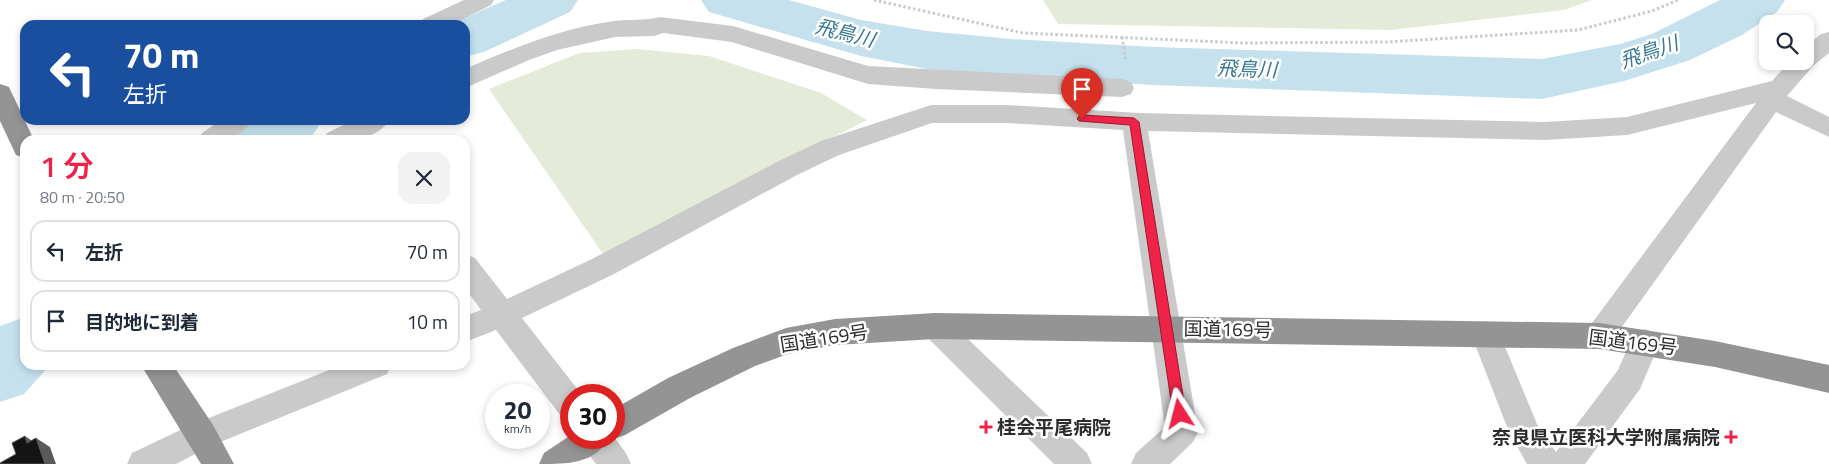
<!DOCTYPE html>
<html lang="ja">
<meta charset="utf-8">
<style>
:root{--surface:#fff;--page:#f2f2f3;--text:#1f2937;--muted:#747a83;--line:#e0e1e3;--accent:#ef2347}
body{margin:0;font-family:"Titillium Web","Noto Sans JP",sans-serif;background:var(--page);color:var(--text);height:100vh;display:flex;flex-direction:column;font-size:19px;white-space:nowrap}
*{box-sizing:border-box;margin:0}
p{font-size:16px;color:var(--muted)}
.icon{flex:none;width:28px;height:28px;fill:none;stroke:currentColor;stroke-width:2;stroke-linecap:round;stroke-linejoin:round}
.map{position:relative;flex:1;overflow:hidden}
.side{position:absolute;left:20px;top:135px;width:450px;height:235px;display:flex;flex-direction:column;background:var(--surface);border-radius:15px;box-shadow:0 2px 8px #0003}
.side>*{flex:none}
.top-card{position:absolute;left:20px;top:20px;width:450px;height:105px;border-radius:15px;box-shadow:0 2px 8px #0003;background:#1a4fa0;color:#fff;overflow:hidden}
.tools{position:absolute;left:1759px;top:15px;display:grid;gap:10px}
.tools a{display:grid;place-items:center;width:55px;height:55px;border-radius:10px;background:var(--surface);box-shadow:0 2px 8px #0003;font-size:25px}
.speed{position:absolute;left:485px;top:384px;display:flex;gap:10px;font-size:25px;font-weight:700;text-align:center}
.speed>*{display:grid;place-content:center;width:65px;height:65px;border-radius:50%;background:var(--surface);box-shadow:0 2px 8px #0003;line-height:1}
.speed small{font-size:12px;font-weight:400}
.speed .limit{border:8px solid #d22;background:#fff;color:#111}
.pin{position:absolute;display:grid;place-items:center;width:42px;height:42px;color:#fff;margin:-51px -21px;border-radius:50% 50% 50% 0;rotate:-45deg;box-shadow:0 0 5px #0007}
.pin .icon{rotate:45deg}
.me{position:absolute;width:55px;margin:-28px;rotate:351deg;stroke-linejoin:round;filter:drop-shadow(0 0 4px #0008)}
.turn{display:flex;align-items:center;gap:18px;height:105px;padding:0 20px;font-size:22px}
.turn .icon{width:65px;height:65px;stroke-width:2.5}
.turn b{display:block;font-size:35px;line-height:42px}
.round{display:grid;place-items:center;flex:none;width:52px;height:52px;border-radius:15px;background:var(--page)}
.summary{display:flex;align-items:center;justify-content:space-between;height:85px;padding:0 20px}
h1{font-size:30px;font-weight:600;line-height:38px;color:var(--accent)}
ul{padding:0;list-style:none}
li{display:flex;align-items:center;gap:15px;height:62px;margin:0 10px 8px;padding:0 10px;border:2px solid var(--line);border-radius:15px}
li div{flex:1}
li b{display:block;font-size:19px}
li em{font-style:normal}
.map>svg:first-child{display:block}
</style>
<div class="map">
<svg width="1829" height="464" viewBox="0 0 1829 464">
<rect width="100%" height="100%" fill="#fff"/>
<path fill="#e5ebd9" d="M1043,0H1592L1564,10L1391,30L1058,24Z
M637,49L709,56L821,93L867,120L603,254L489,89L579,53Z"/>
<g fill="none" stroke-linecap="round" stroke-linejoin="round">
<path fill="#c4e1ed" fill-rule="evenodd" d="M506,0H578L570,12L484,52L465,57V25H448Z
M701,0H789L861,20L927,31L1011,39L1154,47L1542,59L1620,44L1652,34L1720,0H1785L1777,12L1742,35L1690,60L1624,81L1542,99L1154,85L1011,77L927,69L861,56L709,12Z
M247,120H322L313,135L305,140H230L238,125Z
M25,317V365H50L24,394L0,402V326Z"/>
<path stroke="#cacaca" stroke-width="3" stroke-dasharray="2.5 2.5" stroke-linecap="butt" d="M874,0L1023,33L1243,43L1388,42L1578,30L1652,11L1678,0
M1122,37L1126,61"/>
<path fill="#cacaca" fill-rule="evenodd" d="M464,0H494L491,5L451,25H419L423,19Z
M660,17L733,26L868,66L1122,79L1131,82L1134,88L1131,94L1122,97L936,89L868,84L732,42L663,33L654,36L615,37L557,50L529,60L465,88V69C513,48 562,28 614,21C630,19 645,21 660,17Z
M1829,32V53L1813,66L1787,96L1829,117V137L1776,112L1609,345L1599,349L1589,345L1584,336L1589,327L1756,103L1627,135L1545,140L1148,131L1198,432L1193,442L1170,464H1131L1136,453L1165,427L1123,130L1007,123H932L839,155L797,175L612,275L522,318L582,395H571V419L560,415L496,330L465,342V316L481,310L465,288V254L475,258L507,299L592,259L779,161L821,141L931,105H1007L1139,113L1545,122L1627,117L1772,81L1790,61H1805V47L1821,34Z
M221,120H252C239,142 220,140 198,140L202,133Z
M354,120H389C376,142 345,140 323,140L327,133Z
M935,313L945,317L1087,453L1092,464H1054L925,335L920,326L925,317Z
M1486,321L1496,325L1537,424L1556,452L1618,370L1634,333L1645,329L1656,333L1660,342L1640,389L1585,464H1527L1509,432L1471,334L1476,325Z
M342,365H391L387,374L213,445L176,464H127L132,453L191,425Z
M614,437L626,453L631,464H596L584,448L579,438Z"/>
<path fill="#949494" fill-rule="evenodd" d="M0,84L9,87L34,140H25V158L16,155L0,121Z
M935,313L1599,323L1715,341L1829,365V393L1715,367L1599,349L935,339L835,345L788,354L755,366L690,398L625,435L614,439L609,438H614V409L668,378L733,348L786,328L835,319Z
M141,365H173L213,425L234,464H201Z
M571,435V438H609C595,464 568,464 539,464L544,453Z"/>
</g>
<path fill="#5a5a5a" d="M25,436L38,445L36,438L50,447L56,464H45L27,443Z"/>
<path fill="#141414" stroke="#5a5a5a" d="M25,436L27,443L36,438L45,464H0V463L16,454L12,443Z"/>
<path fill="#ef2347" stroke="#9b172e" d="M1082,115L1134,118L1139,122L1186,414L1184,419L1180,420L1175,419L1173,414L1130,125L1079,121L1077,119L1079,116Z"/>
<g fill="#ef2347" stroke="#fff" stroke-width="2">
<path d="M983.5 419.5h5v5h5v5h-5v5h-5v-5h-5v-5h5z"/>
<path d="M1728.5 429.5h5v5h5v5h-5v5h-5v-5h-5v-5h5z"/>
</g>
<g text-anchor="middle" stroke-width="5" stroke-linejoin="round" paint-order="stroke">
<g font-size="19" fill="#2d2d2d" stroke="#fff">
<text transform="translate(1228 329) rotate(1)" y="7">国道169号</text>
<text transform="translate(824 338) rotate(-9)" y="7">国道169号</text>
<text transform="translate(1633 342) rotate(7)" y="7">国道169号</text>
</g>
<g font-size="19" font-weight="bold" fill="#2d2d2d" stroke="#fff" text-anchor="start">
<text x="997" y="434">桂会平尾病院</text>
<text x="1720" y="444" text-anchor="end">奈良県立医科大学附属病院</text>
</g>
<g font-size="20" font-style="italic" fill="#377893" stroke="#fff">
<text transform="translate(845 33) rotate(14)" y="7">飛鳥川</text>
<text transform="translate(1649 52) rotate(-19)" y="7">飛鳥川</text>
<text transform="translate(1247 69) rotate(2)" y="7">飛鳥川</text>
</g>
</g>
</svg>
<div class="tools">
<a><svg class="icon" aria-label="search" viewBox="0 0 24 24"><circle cx="10" cy="10" r="6"/><path d="M15 15l6 6"/></svg></a>
</div>
<div class="speed"><div>20<small>km/h</small></div><div class="limit">30</div></div>
<div class="pin" style="left:1082px;top:119px;background:#d93025"><svg class="icon" aria-label="arrive" viewBox="0 0 24 24"><path d="M6 21V4h12l-3 4 3 4H6"/></svg></div>
<svg class="me" style="left:1180px;top:414px" viewBox="-20 -20 40 40"><path d="M0-17L14 15 0 8-14 15z" fill="#ef2347" stroke="#fff" stroke-width="4"/></svg>
<div class="top-card">
<div class="turn"><svg class="icon" aria-label="left" viewBox="0 0 24 24"><path d="M17 20v-9H6M10 6l-5 5 5 5"/></svg><div><b>70 m</b>左折</div></div>
</div>
<section class="side">
<div class="summary"><div><h1>1 分</h1><p>80 m · 20:50</p></div><a class="round"><svg class="icon" aria-label="close" viewBox="0 0 24 24"><path d="M6 6l12 12M18 6L6 18"/></svg></a></div>
<ul>
<li><svg class="icon" aria-label="left" viewBox="0 0 24 24"><path d="M17 20v-9H6M10 6l-5 5 5 5"/></svg><div><b>左折</b></div><em>70 m</em></li>
<li><svg class="icon" aria-label="arrive" viewBox="0 0 24 24"><path d="M6 21V4h12l-3 4 3 4H6"/></svg><div><b>目的地に到着</b></div><em>10 m</em></li>
</ul>
</section>
</div>
